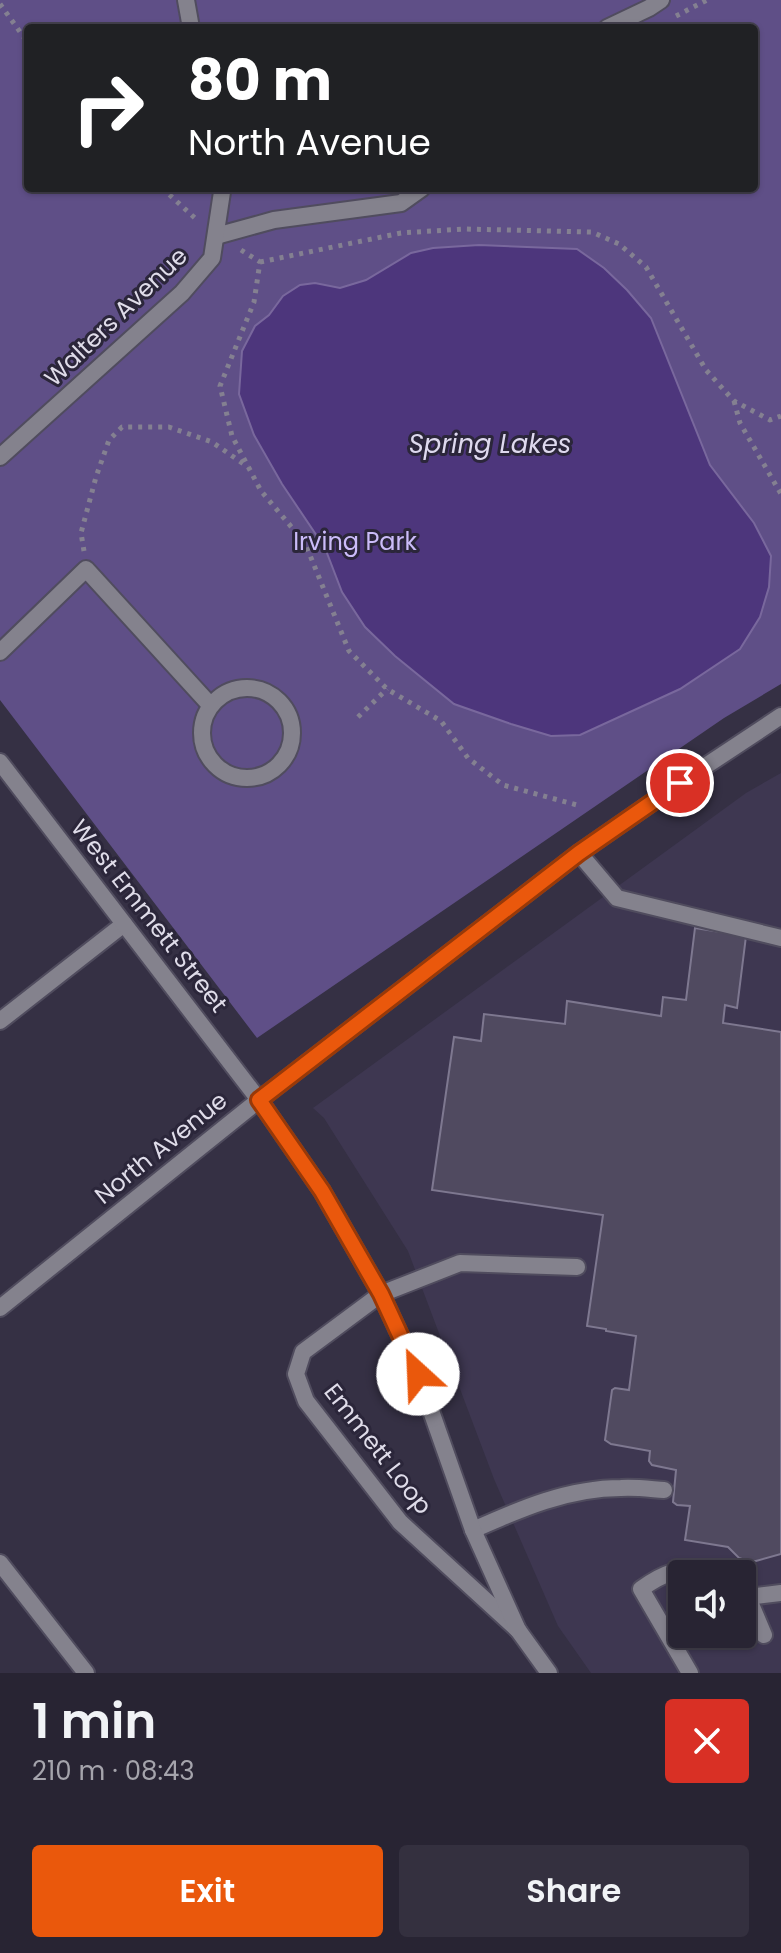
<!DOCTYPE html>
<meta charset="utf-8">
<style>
:root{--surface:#282433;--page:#34303f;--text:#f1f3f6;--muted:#a5a4ac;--line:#44414e;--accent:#ea580c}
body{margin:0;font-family:Poppins,sans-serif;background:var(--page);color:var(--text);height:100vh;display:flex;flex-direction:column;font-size:30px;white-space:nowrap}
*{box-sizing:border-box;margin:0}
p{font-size:26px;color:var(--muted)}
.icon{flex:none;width:44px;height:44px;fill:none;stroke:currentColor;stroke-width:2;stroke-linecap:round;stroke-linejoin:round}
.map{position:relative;height:1673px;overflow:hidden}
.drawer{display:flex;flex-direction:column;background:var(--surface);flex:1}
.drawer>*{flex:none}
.banner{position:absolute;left:24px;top:24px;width:734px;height:168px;border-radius:8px;box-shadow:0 2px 6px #0004,0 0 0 2px var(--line);background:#202124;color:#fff;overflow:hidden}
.fabs{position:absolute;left:668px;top:1560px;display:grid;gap:16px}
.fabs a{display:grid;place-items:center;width:88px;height:88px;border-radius:8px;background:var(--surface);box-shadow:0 2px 6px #0004,0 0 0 2px var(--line);font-size:40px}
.pin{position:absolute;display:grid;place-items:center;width:68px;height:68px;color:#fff;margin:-34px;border:4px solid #fff;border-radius:50%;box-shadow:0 2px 8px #0007}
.me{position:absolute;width:88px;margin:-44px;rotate:335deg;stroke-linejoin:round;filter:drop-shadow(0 0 6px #0008)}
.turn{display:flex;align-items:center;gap:28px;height:168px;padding:0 32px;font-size:36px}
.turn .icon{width:104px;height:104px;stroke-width:2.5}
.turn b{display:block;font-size:56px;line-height:68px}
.round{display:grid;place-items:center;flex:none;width:84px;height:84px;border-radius:8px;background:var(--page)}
.summary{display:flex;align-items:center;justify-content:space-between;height:136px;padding:0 32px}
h1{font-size:48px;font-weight:600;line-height:60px}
.action{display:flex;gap:16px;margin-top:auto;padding:16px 32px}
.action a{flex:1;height:92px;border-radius:8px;background:var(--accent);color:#fff;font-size:32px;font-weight:600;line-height:92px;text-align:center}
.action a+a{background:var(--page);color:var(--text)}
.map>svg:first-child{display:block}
</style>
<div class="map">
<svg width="781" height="1673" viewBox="0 0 781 1673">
<rect width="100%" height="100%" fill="#353044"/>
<path fill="#3e3751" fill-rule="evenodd" d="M781,773V1673H591L558,1626L494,1479L408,1251L324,1118L313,1108L746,793ZM682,1574H742V1634H682Z"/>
<path fill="#5f4f87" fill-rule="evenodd" d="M0,0H781V684L724,718L257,1038L0,700ZM28,28H754V188H28Z"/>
<path fill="#4d367c" stroke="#79689d" stroke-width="2" d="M479,245L577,249L604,268L627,290L651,318L710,465L754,523L771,556L769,587L760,617L740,649L680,689L580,735L551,736L511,724L454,704L395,656L365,627L342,592L325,548L282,484L254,435L239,394L242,351L255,326L269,315L283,296L300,285L315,283L340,288L366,280L411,253L433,248Z"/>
<path fill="#504a60" stroke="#7e7890" stroke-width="2" d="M695,928L746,936L737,1008L725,1005L723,1023L781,1032V1554L756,1561H748L739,1558L728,1547L685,1540L690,1506L677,1505L673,1502L676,1470L652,1465L649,1461L650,1451L611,1444L605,1440L612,1390L615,1388L629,1390L636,1336L606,1331V1329L587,1326L603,1215L432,1190L454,1037L481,1041L484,1014L565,1024L567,1001L661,1016L663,997L686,1000Z"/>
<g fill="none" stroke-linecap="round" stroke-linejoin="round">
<g stroke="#504c5e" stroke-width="20">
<path id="service" d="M607,28L649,8L661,0
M216,236L274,220L401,203L422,188
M0,652L86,569L211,706
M202 733a45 45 0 1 1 90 0a45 45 0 1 1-90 0Z
M579,853L617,898L781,938
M0,1021L124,924
M381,1294L460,1263L577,1267
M473,1530C520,1509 568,1488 621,1488C635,1487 650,1489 664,1490
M742,1593L748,1597L781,1593
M748,1597L764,1635
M690,1673L641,1589C662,1574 680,1565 706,1574"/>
</g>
<g stroke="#504c5e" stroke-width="20">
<path id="minor" d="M186,0L191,28
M0,457L182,293L212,258L222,192V188
M381,1294L303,1352L296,1374L306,1401L400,1522L518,1630
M0,1563L86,1673"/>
</g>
<g stroke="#504c5e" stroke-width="20">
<path id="tertiary" d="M0,762L259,1100L322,1191L381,1294L418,1374L473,1530L518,1630L549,1673
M0,1308L259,1100L579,853L680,783L781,716"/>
</g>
<path stroke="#848091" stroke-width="5" stroke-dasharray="4 6" stroke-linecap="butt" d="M0,4L28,43
M676,16L707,0
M162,188L197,220
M241,250L260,262L254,302L220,386L232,436L261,491L305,543L349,651L387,689L441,721L468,758L503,785L577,805
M260,262L401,233L464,229L592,232L619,244L646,267L706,370L734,401L770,420L781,416
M734,401L740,423L781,494
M84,551L81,533L96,477L109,440L122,427H169L212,442L248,467
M358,717L387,689"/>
<use href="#service" stroke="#84828d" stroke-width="16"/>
<use href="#minor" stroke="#84828d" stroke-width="16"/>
<use href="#tertiary" stroke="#84828d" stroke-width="16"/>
</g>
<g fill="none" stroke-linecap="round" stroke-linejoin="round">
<g stroke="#983908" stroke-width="20">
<path id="route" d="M418,1374L381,1294L322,1191L259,1100L579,853L680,783"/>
</g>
<use href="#route" stroke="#ea580c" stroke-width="14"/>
</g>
<g text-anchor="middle" stroke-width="6" stroke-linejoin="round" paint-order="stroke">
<g font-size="24" fill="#dfdce9" stroke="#2b263a">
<text transform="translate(116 317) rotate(-44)" y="8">Walters Avenue</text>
<text transform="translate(149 916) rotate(52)" y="8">West Emmett Street</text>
<text transform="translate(161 1148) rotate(-39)" y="8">North Avenue</text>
<text transform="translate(378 1449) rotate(52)" y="8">Emmett Loop</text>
</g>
<g font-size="24" fill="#cbbcf9" stroke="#2b263a">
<text x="355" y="550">Irving Park</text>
</g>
<g font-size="26" font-style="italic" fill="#ded9ee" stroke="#2b263a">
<text x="490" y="453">Spring Lakes</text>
</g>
</g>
</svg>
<div class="fabs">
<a><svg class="icon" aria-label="sound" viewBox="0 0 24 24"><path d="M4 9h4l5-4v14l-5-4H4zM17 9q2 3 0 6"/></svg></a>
</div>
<div class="pin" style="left:680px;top:783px;background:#d93025"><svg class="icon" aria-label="arrive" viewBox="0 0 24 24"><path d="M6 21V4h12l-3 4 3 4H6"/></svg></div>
<svg class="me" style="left:418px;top:1374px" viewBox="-20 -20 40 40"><circle r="19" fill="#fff"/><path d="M0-13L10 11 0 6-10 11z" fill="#ea580c"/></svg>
<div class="banner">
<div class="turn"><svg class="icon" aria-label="right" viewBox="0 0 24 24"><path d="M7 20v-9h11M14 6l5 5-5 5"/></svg><div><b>80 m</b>North Avenue</div></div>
</div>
</div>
<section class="drawer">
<div class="summary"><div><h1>1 min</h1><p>210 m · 08:43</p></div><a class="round" style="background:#d93025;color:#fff"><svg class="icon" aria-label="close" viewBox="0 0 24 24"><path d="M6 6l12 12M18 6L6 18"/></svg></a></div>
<div class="action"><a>Exit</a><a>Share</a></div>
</section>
